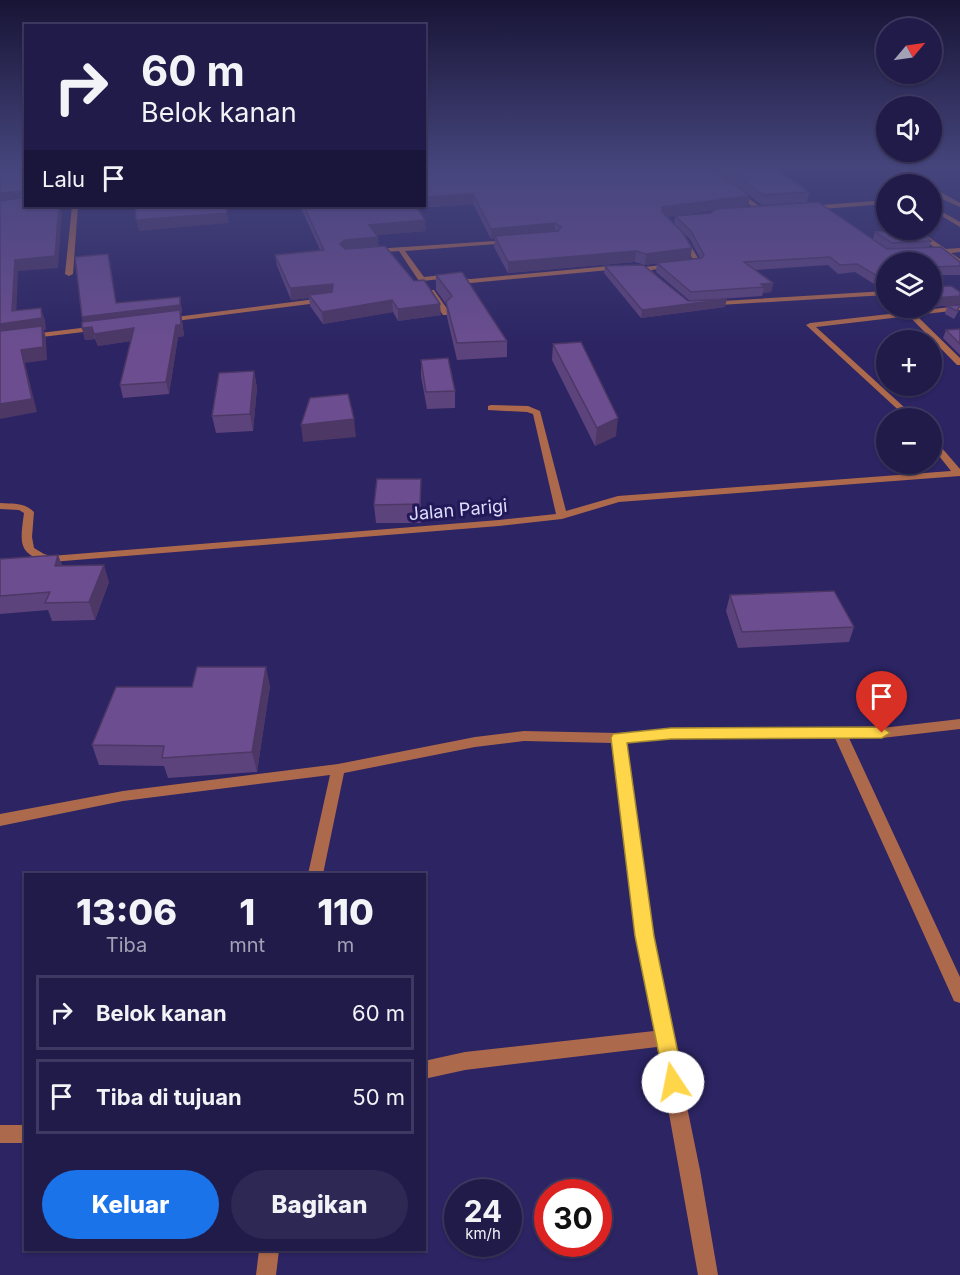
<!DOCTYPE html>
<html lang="id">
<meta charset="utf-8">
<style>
:root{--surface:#211b4a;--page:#2d2854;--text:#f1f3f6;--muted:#a2a1b5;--line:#3e3962;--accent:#1a73e8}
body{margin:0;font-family:Inter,sans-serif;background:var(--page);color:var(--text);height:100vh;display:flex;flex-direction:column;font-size:22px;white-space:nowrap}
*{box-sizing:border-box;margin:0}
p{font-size:20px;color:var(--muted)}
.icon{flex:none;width:33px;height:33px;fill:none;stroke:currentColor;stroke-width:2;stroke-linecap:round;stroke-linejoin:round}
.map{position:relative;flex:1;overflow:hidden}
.sheet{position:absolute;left:24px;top:873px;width:402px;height:378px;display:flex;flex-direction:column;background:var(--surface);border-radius:0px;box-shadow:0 2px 4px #0004,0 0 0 2px var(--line)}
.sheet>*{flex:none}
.top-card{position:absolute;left:24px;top:24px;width:402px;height:183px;border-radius:0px;box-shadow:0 2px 4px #0004,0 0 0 2px var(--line);background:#211b4a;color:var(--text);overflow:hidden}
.needle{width:39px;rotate:61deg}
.tools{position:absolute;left:876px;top:18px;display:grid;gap:12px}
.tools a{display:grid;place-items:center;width:66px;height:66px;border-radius:50%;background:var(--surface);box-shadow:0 2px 4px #0004,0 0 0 2px var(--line);font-size:30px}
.speed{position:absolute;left:444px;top:1179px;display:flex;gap:12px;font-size:30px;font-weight:700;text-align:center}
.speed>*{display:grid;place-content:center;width:78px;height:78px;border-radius:50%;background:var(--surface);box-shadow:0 2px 4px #0004,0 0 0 2px var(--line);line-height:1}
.speed small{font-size:15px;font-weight:400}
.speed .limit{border:9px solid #d22;background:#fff;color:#111}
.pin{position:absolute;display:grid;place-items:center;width:51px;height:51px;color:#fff;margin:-62px -26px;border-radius:50% 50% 50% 0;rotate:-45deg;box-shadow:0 0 6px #0007}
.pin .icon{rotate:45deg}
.me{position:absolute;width:66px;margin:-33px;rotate:349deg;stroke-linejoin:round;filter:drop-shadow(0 0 4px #0008)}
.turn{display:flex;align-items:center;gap:21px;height:126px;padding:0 18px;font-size:27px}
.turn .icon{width:78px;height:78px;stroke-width:2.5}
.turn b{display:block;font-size:42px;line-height:51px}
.then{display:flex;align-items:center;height:57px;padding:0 18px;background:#0003;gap:12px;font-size:22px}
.eta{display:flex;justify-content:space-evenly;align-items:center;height:102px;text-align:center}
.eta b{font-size:36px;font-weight:800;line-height:42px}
.button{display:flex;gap:12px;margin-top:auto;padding:12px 18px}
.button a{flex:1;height:69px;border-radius:36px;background:var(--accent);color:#fff;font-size:24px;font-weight:800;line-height:69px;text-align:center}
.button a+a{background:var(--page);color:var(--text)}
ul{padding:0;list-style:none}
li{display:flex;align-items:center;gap:18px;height:75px;margin:0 12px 9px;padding:0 6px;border:3px solid var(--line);border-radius:0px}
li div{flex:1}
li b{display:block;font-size:22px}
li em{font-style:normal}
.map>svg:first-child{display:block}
</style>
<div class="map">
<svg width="960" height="1275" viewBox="0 0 960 1275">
<rect width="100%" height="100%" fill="#2c2463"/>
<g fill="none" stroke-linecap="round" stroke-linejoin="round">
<path fill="#ad694c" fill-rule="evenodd" d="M896,167H903L928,184H922Z
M932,187L960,203V207L942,199L932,200V196H937L932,191Z
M736,192H740L763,209L746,211V209L754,208L736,194Z
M886,200V204L809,210L806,208L809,206Z
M72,206H78L73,274L69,276L65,274Z
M932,206L960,222V227L932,210Z
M911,230H918L946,249L960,248V252L951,253L960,259V264L943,253H929V251L938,250Z
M683,236L686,238L701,263L700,264L651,270L657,276L653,278L643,270L642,269L645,267L694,261L680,238Z
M509,240L512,242L511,243L405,251L424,277L451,274L462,279H471L620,265L623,267L620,269L471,283H461L450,278L422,281H419L399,251L374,253L371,251L374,249Z
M428,290H434L450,313L449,315H443L427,292Z
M886,291V295L687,307L668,294L675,292L689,303Z
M323,298H326V302L168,322L164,320L168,318Z
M960,306V310L916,315L960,358V365H957L909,316L816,327L916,418H907L806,325L810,323Z
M97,326L101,328L100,330L0,342V338Z
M491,405L528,406L540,411L566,511L618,496L951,471L932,447V439L935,440L960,469V476L619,502L562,519L499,526L51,562C17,555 20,543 24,513L19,510L0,509V503C13,504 24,502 34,512L32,537L34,548L44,554L51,556L499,520L556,514L533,414L527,412L488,410V406Z
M960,719V729L882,738H849L960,977V1003L954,1001L835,738L671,739L625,742L652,936L700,1170L718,1275H698L657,1047L465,1070L424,1079V1061L465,1052L654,1031L636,936L612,743L524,741L475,747L344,773L323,874H308L330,775L123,801L0,826V814L123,791L338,764L475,737L524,731L618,733L671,729L882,728Z
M0,1125H26V1143H0Z
M259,1250H279L276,1275H256Z"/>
<path fill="#f38757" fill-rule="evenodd" d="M462,167H494L460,170Z"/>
</g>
<path fill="#5d437c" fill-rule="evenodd" d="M711,167H817L779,172L809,192L807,202L762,205Z
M476,168L748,206L733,208L887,249H888L873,239L875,232L931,241L929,248L960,262V275H935L937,287L960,304L932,307V262H886V289H882L855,272L838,274L828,265L755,270L773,283L771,292L763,293L762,296L690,301L656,272L657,263L645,265L635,262L508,273L494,247L495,239H491L473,204L417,208L426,231L376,235L379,246L441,315L398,321L393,312L323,324L310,306L309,298L291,300L277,266L275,255L320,250L300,206H424ZM715,210L711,213L675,216L674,224L690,239L700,258L690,259L692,248L666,217Z
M110,261L116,303L181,305L182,313H181L184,336L178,337L169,394L123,398L120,385L131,341L98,346L95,339L85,340L82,328L83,322L82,317Z
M605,266L688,301L725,307L641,318L604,273Z
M436,275L507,341V357L457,360L447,317L446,304L436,290Z
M960,305L958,312L954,319L945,314L947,306Z
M960,329V355L943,338L946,330Z
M553,344L616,436L595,446L552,360Z
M421,360L455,391V408L427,409L421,376Z
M254,371L257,388L253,431L216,433L212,416Z
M421,479V523H376L374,505Z
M58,555L62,565L109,582L95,620L52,621L48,610L0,614V559Z
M730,595L854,627L849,642L738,648L726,611Z
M270,686L257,772L168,778L164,766L99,765L92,745L192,687Z"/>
<path fill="#4c3765" d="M767,167H817L766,173Z
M24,191L26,197L0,204V193Z
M473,194V204L411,208V206H424V197Z
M750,196L748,206L660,217L662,207Z
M59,206H60L62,213L58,268L18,271L16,322L41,308L45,320L46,330H44L46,339L47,360L25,363L37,412L0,419V324L15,260Z
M227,213L229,223L139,231L136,220Z
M425,220L426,231L369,236V225Z
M555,223V234L495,236V239H491V229Z
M378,237L379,248L346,251L340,244L345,240Z
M692,248L690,259L645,265L646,254Z
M636,251L635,262L508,273V262Z
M939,279L937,287L932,288L933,280Z
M773,283L771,292L763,293L764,287L761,284Z
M333,284L335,295H309V298L291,300L290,288Z
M960,296V304L932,307L933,298Z
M180,297L182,313H181L184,336L178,337L169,394L166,382L176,325H84L82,317Z
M727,299L725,307L641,318L642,310Z
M392,300L393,312L323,324L322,312Z
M440,304L441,315L398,321V309Z
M92,327L95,339L85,340L82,328Z
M134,328L137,340L98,346L94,334Z
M254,371L257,388L253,431L250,414Z
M618,418L616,436L595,446L597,428Z
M354,419L356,437L303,442L301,425Z
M421,479V523L420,504Z
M58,555L64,572L55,566Z
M104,565L109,582L95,620L89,602Z
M266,667L270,686L257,772L252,752Z"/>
<path fill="#6c4e90" stroke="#4c3765" stroke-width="1.5" d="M0,167H26V193L24,191L0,193Z
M431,167H476V168L491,167H710L750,196L662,207V212L683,233L692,248L646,254L636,251L508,262L495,236L558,231L561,227L555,223L491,229L473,194L424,197V168Z
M725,167H773L809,192L763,195Z
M26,197V206H59L55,256L15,260L12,311L41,308L42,318L0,324V201Z
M818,202L887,249L941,247L960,262V266L932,267V262H886V280H884L857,264L840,265L830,257L744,262L773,283L761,284L764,287L691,292L657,263L702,258L704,255L691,231L675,216L711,213L716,209Z
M135,206H226L227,213L136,220Z
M304,206H416L425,220L369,225L378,237L345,240L340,244L345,249L385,246L414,281L424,280L440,304L398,309L392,300L322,312L309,295L332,292L333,284L290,288L275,255L324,250Z
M916,230L931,241L892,243L875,232L898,231Z
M108,254L116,303L180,297V305L82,317L75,257Z
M643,265L688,301L727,299L642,310L605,266Z
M462,272L507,341L457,343L446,302L452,296L436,275Z
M932,273L939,279L933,280V287L951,286L960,292V296L933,298L932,297Z
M960,305L957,311L947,306Z
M180,310L181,325H176L166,382L120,385L134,328L94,334L92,327L82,328V322Z
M42,326L43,347L21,350L32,399L0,404V331Z
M960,329V344L946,330Z
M581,342L618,418L597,428L553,344Z
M448,358L455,391L426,392L421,360Z
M254,371L250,414L212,416L219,373Z
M348,394L354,419L301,425L310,398Z
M377,479H421L420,504L374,505Z
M58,555L55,566L104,565L89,602L45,603L50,592L0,596V559Z
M834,591L854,627L742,632L730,595Z
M197,667H266L252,752L162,758L164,746L92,745L116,687H192Z"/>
<linearGradient id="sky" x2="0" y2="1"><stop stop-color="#181436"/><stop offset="0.48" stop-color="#45457c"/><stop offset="1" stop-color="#45457c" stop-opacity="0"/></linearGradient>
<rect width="960" height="346" fill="url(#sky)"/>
<path fill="#ffd54a" stroke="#a68a30" stroke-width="1.5" d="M882,727L890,733L882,738L671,739L627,743L654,936L684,1082L681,1089L673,1092L666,1089L635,936L611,738L613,734L671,728Z"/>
<g text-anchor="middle" stroke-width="6" stroke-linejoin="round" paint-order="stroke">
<g font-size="18" fill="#dddefe" stroke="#231958">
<text transform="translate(458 510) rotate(-5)" y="6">Jalan Parigi</text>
</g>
</g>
</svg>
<div class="tools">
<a><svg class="needle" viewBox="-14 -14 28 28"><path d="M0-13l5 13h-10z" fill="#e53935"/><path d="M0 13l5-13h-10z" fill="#a2a1b5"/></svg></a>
<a><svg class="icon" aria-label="sound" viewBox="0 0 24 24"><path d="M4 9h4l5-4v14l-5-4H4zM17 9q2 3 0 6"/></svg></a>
<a><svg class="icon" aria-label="search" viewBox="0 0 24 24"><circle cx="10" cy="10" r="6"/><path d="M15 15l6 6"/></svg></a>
<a><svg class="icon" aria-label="layers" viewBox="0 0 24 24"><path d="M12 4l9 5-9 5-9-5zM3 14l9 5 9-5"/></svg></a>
<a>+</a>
<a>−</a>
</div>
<div class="speed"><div>24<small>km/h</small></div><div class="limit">30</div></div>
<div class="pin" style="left:882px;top:733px;background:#d93025"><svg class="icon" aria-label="arrive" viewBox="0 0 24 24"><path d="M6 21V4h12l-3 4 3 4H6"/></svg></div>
<svg class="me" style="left:673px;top:1082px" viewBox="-20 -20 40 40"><circle r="19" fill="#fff"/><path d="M0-13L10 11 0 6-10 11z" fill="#ffd54a"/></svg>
<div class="top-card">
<div class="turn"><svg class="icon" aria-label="right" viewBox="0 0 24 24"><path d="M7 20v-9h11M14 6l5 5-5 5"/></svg><div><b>60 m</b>Belok kanan</div></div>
<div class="then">Lalu<svg class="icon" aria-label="arrive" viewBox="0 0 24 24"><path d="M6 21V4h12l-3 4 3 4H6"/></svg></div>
</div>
<section class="sheet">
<div class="eta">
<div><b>13:06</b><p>Tiba</p></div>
<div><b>1</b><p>mnt</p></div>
<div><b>110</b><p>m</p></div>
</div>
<ul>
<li><svg class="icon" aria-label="right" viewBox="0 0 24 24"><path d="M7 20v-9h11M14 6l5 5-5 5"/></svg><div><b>Belok kanan</b></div><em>60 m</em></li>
<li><svg class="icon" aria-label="arrive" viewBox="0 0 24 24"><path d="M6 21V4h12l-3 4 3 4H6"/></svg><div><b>Tiba di tujuan</b></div><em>50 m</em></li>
</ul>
<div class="button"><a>Keluar</a><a>Bagikan</a></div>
</section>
</div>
